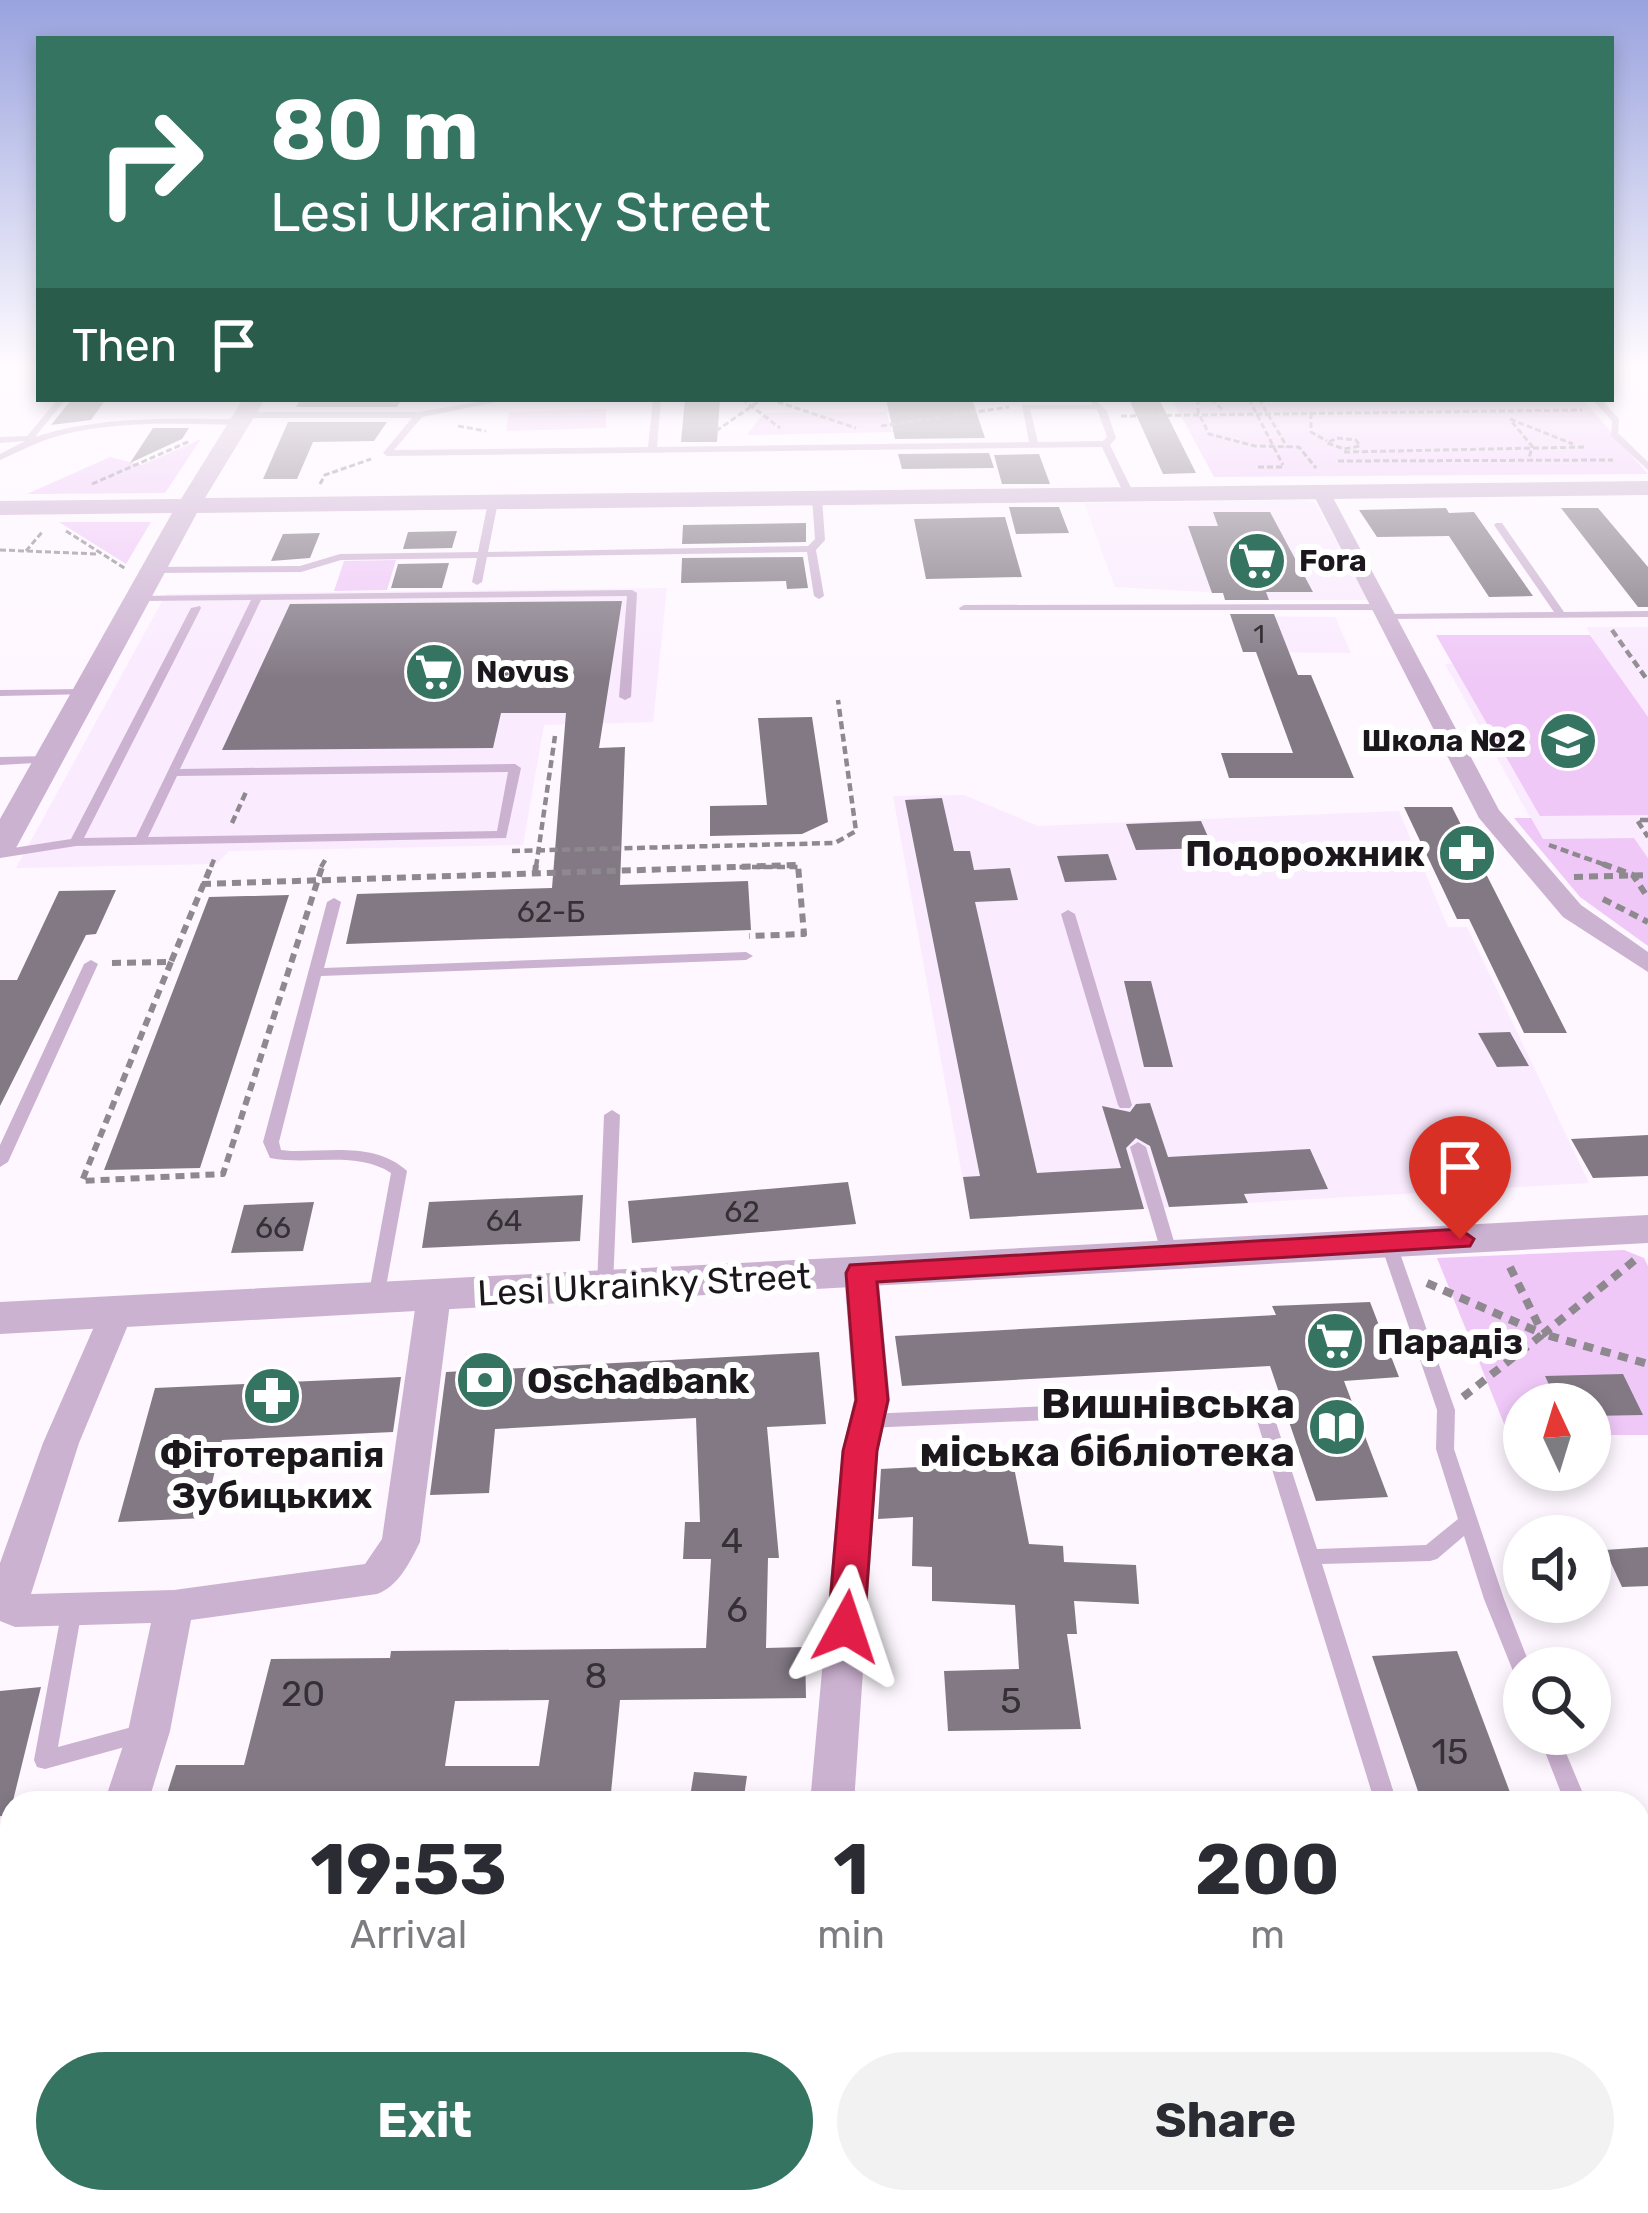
<!DOCTYPE html>
<meta charset="utf-8">
<style>
:root{--surface:#fff;--page:#f2f2f3;--text:#2b2b33;--muted:#7c7c81;--accent:#357460}
body{margin:0;font-family:Rubik,sans-serif;background:var(--page);color:var(--text);height:100vh;display:flex;flex-direction:column;font-size:45px;white-space:nowrap}
*{box-sizing:border-box;margin:0}
p{font-size:39px;color:var(--muted)}
.icon{flex:none;width:66px;height:66px;fill:none;stroke:currentColor;stroke-width:2;stroke-linecap:round;stroke-linejoin:round}
.map{position:relative;flex:1;overflow:hidden}
.details{position:absolute;left:0px;top:1791px;width:1650px;height:423px;display:flex;flex-direction:column;background:var(--surface);border-radius:36px 36px 0 0;box-shadow:0 6px 18px #0003}
.details>*{flex:none}
.guide{position:absolute;left:36px;top:36px;width:1578px;height:366px;border-radius:0px;box-shadow:0 6px 18px #0003;background:#357460;color:#fff;overflow:hidden}
.needle{width:78px;rotate:356deg}
.fabs{position:absolute;left:1503px;top:1383px;display:grid;gap:24px}
.fabs a{display:grid;place-items:center;width:108px;height:108px;border-radius:50%;background:var(--surface);box-shadow:0 6px 18px #0003;font-size:60px}
.pin{position:absolute;display:grid;place-items:center;width:102px;height:102px;color:#fff;margin:-123px -51px;border-radius:50% 50% 50% 0;rotate:-45deg;box-shadow:0 0 12px #0007}
.pin .icon{rotate:45deg}
.me{position:absolute;width:132px;margin:-66px;rotate:5deg;stroke-linejoin:round;filter:drop-shadow(0 0 9px #0008)}
.turn{display:flex;align-items:center;gap:42px;height:252px;padding:0 36px;font-size:54px}
.turn .icon{width:156px;height:156px;stroke-width:2.5}
.turn b{display:block;font-size:84px;line-height:102px}
.then{display:flex;align-items:center;height:114px;padding:0 36px;background:#0003;gap:24px;font-size:45px}
.eta{display:flex;justify-content:space-evenly;align-items:center;height:204px;text-align:center}
.eta b{font-size:72px;font-weight:700;line-height:84px}
.primary-button{display:flex;gap:24px;margin-top:auto;padding:24px 36px}
.primary-button a{flex:1;height:138px;border-radius:72px;background:var(--accent);color:#fff;font-size:48px;font-weight:700;line-height:138px;text-align:center}
.primary-button a+a{background:var(--page);color:var(--text)}
.map>svg:first-child{display:block}
</style>
<div class="map">
<svg width="1648" height="2213" viewBox="0 0 1648 2213">
<rect width="100%" height="100%" fill="#fef7ff"/>
<path fill="#faebfe" d="M1299,500L1315,503L1369,600H1227L1224,593L1115,587L1084,503Z
M667,588L653,722L544,725L523,845L229,851L217,864L16,868L166,594Z
M1231,616L1335,617L1351,653L1243,652Z
M1586,627H1648V858L1634,838L1542,839L1445,664L1607,662Z
M964,795L1038,826L1399,811L1448,927H1467L1589,1183L970,1219L893,796Z"/>
<path fill="#efc8f7" d="M1172,399H1582L1648,474L1214,477Z
M606,409V428L506,431L509,412Z
M886,412L893,432L747,435L764,413Z
M201,439L165,493L27,494L110,457L142,465Z
M59,522H151L126,564Z
M396,560L387,590L334,591L344,561Z
M1436,635H1590L1648,717V815L1540,816Z
M1514,818H1531L1543,839L1634,838L1648,858V946L1580,897Z
M1624,1250L1644,1258L1648,1266V1435H1590V1404H1524V1436H1509L1437,1258Z"/>
<path fill="#827984" fill-rule="evenodd" d="M72,399H106L91,420L51,425Z
M301,399H402L397,407H296Z
M685,399H720L717,442H681Z
M886,399H972L985,438L895,439Z
M1129,399H1159L1196,473L1163,474Z
M288,422H387L374,441L313,442L297,479H263Z
M153,428H189L182,439L130,463Z
M989,453L994,468L902,469L898,454Z
M1039,454L1050,484H1002L994,455Z
M1009,507H1059L1069,533L1016,534Z
M1446,508L1449,513L1474,512L1533,596L1489,597L1449,536L1377,537L1359,510Z
M1561,508H1598L1648,567V607H1638Z
M1213,512H1270L1313,592H1266L1269,600H1225L1223,593H1212L1188,526H1218Z
M1005,517L1022,577L926,579L914,519Z
M806,523V542L682,544L683,525Z
M457,531L452,548L403,549L408,532Z
M320,533L310,558L271,561L283,534Z
M803,557L808,588L787,589L786,581L681,583L682,558Z
M449,563L442,588H391L398,564Z
M622,601L599,748L625,747L620,885L748,881L751,930L346,944L357,894L552,888L566,713H501L493,748L222,750L290,604Z
M1230,614H1274L1298,675H1311L1354,778H1229L1221,753H1293L1256,652H1243Z
M812,717L828,822L802,834L710,836V806L767,805L758,718Z
M942,798L954,851H970L974,870L1010,868L1018,900L975,902L1037,1173L1121,1168L1102,1106L1130,1112L1136,1104L1150,1103L1168,1157L1310,1149L1328,1189L1244,1194L1248,1203L1169,1207L1150,1146L1136,1138L1126,1148L1144,1209L970,1219L963,1177L980,1176L905,800Z
M1404,807H1452L1567,1033H1524L1469,919H1457Z
M1201,821L1213,848L1136,850L1126,824Z
M1108,854L1117,880L1065,882L1057,856Z
M116,890L96,934L86,935L0,1106V980H17L59,891Z
M289,895L200,1168L104,1170L209,897Z
M1124,981H1151L1173,1067H1144Z
M1510,1032L1529,1066L1497,1067L1478,1033Z
M1648,1135V1176L1593,1178L1571,1139Z
M848,1182L856,1224L632,1243L628,1201Z
M583,1195L580,1241L422,1248L429,1202Z
M314,1202L303,1251L231,1253L244,1205Z
M1370,1302L1399,1377L1344,1381L1388,1497L1316,1501L1270,1366L902,1386L895,1336L1276,1315L1272,1306Z
M819,1352L826,1424L767,1427L779,1558H768L766,1648L805,1647L806,1698L620,1700L610,1803H164L176,1765H244L271,1659L390,1658L391,1651L706,1648L711,1559H683L685,1522H700L696,1418L495,1429L489,1493L430,1495L446,1372ZM549,1700L539,1766H445L455,1701Z
M1623,1374L1643,1415L1590,1416V1404H1558L1545,1376Z
M401,1377L393,1432L222,1440L204,1518L118,1522L155,1388Z
M1013,1462L1029,1544L1063,1546L1064,1562L1136,1565L1139,1604L1074,1601L1077,1634H1067L1081,1729L948,1731L944,1671L1019,1669L1015,1605L932,1601V1567L912,1566L913,1517L878,1519L881,1469Z
M1648,1547V1586L1622,1587L1605,1550Z
M1457,1651L1514,1803H1422L1372,1656Z
M41,1687L9,1817L0,1816V1691Z
M694,1772L747,1776L743,1803H689Z"/>
<g fill="none" stroke-linecap="round" stroke-linejoin="round">
<path stroke="#8e888f" stroke-width="3" stroke-dasharray="6 3" stroke-linecap="butt" d="M742,399L780,428
M769,399L856,428
M1198,399V412L1209,434L1255,446L1299,447L1316,468
M1211,399L1223,410
M1249,399L1283,465
M1259,399L1287,447
M1311,413V432L1327,441
M1121,416L1582,410
M1510,419L1573,444
M1512,422L1532,446L1529,459
M458,426L486,431
M881,426L1009,407
M716,431L762,399
M1337,438L1356,440L1360,446L1344,449L1327,443Z
M1344,452L1587,447
M1338,461L1613,460
M1258,467H1284
M92,484L190,441
M320,484L325,475L371,459
M66,531L126,569
M0,550L98,554
M26,551L43,531"/>
<path stroke="#8e888f" stroke-width="4.5" stroke-dasharray="8 4.5" stroke-linecap="butt" d="M1612,630L1648,681
M1648,820H1637L1648,837
M232,823L246,792
M1549,845L1611,867
M512,851L835,843L856,831L838,700
M211,867L215,857
M321,867L327,857
M536,867L555,736
M727,867H798"/>
<path stroke="#8e888f" stroke-width="6" stroke-dasharray="9 6" stroke-linecap="butt" d="M1603,864L1633,875L1648,898
M535,874L536,864
M1574,877L1648,875
M202,884L798,865L804,934L749,936
M1603,899L1648,922
M171,962L82,1181L223,1174L323,864
M112,963L171,962L212,864"/>
<path stroke="#8e888f" stroke-width="8" stroke-dasharray="10 8" stroke-linecap="butt" d="M1510,1267L1541,1330
M1427,1283L1543,1334L1635,1260
M1463,1397L1543,1334L1648,1364"/>
<path fill="#ccb2d1" fill-rule="evenodd" d="M58,399H66L35,437C102,415 173,419 242,419L246,422L242,425C182,424 120,420 62,435C40,440 21,451 0,460V454L25,441L0,443V437L27,436Z
M494,399H512L422,417L394,450L648,447L653,399H661L657,447L1029,442L1022,405H1093L1091,402L1095,400L1107,411L1116,438L1110,445L1134,494L1129,497L1124,494L1102,447L387,456L383,453L412,418H246L242,415L246,412H419ZM1030,409H1097L1107,437L1103,441L1038,442Z
M1592,399H1601L1619,419L1618,433L1648,462V470L1611,436L1612,421Z
M817,495L822,498L825,540L816,550L824,596L819,599L814,596L807,552L487,557L482,582L477,585L472,582L477,558L341,560L301,572L153,573L148,570L153,567L300,566L340,554L478,552L488,502L493,499L498,502L488,552L808,546L815,539L812,498Z
M1496,523H1502L1564,612L1648,611V617L1385,619V615L1389,614L1554,612L1494,525Z
M632,590L637,593L631,697L625,700L619,697L627,596L261,600L180,769L515,764L521,768L506,838L76,846L0,858V850L71,839L191,608L200,606L201,608L84,838L136,837L251,600L141,601L137,600V596ZM508,772L497,831L148,837L177,776Z
M964,605L1385,604L1390,607L1385,610H960L959,608Z
M86,689L90,690V694L0,696V690Z
M48,756L52,758V762L0,765V757Z
M334,898L341,902L324,968L746,952L753,956L746,960L321,976L279,1142L281,1150L291,1151C330,1152 375,1142 407,1171L384,1298L382,1302H370L368,1298L391,1173C355,1150 310,1166 270,1158L263,1142L327,902Z
M1068,910L1075,914L1132,1105L1130,1108H1120L1118,1105L1061,914Z
M91,960L98,964L8,1162L0,1167V1145L84,964Z
M612,1110L620,1115L613,1286L611,1290H599L597,1286L604,1115Z
M1138,1142L1146,1147L1178,1255L1176,1259H1164L1162,1255L1130,1147Z
M1388,1236L1394,1238L1396,1242L1455,1410L1454,1449L1504,1599L1531,1668H1524V1684L1517,1681L1484,1599L1464,1536L1437,1559L1430,1561L1322,1564L1397,1803H1375L1254,1411L867,1428L861,1426L858,1421L861,1416L867,1414L1261,1397L1267,1399L1270,1404L1317,1549L1426,1545L1458,1519L1436,1449L1437,1410L1380,1242L1382,1238Z
M72,1601L79,1603L82,1609L58,1747L143,1724L150,1726L153,1733L150,1740L143,1742L45,1769L37,1767L34,1760L62,1609L65,1603Z
M1538,1734H1558L1587,1803H1565Z
M1638,1948L1646,1951L1648,1955V2011L1640,2007L1638,2003Z
M1427,2202H1453L1456,2213H1430Z"/>
<path fill="#ccb2d1" fill-rule="evenodd" d="M1321,487L1330,492L1499,810L1581,905L1648,952V972L1563,917L1479,818L1312,492Z
M861,1261L873,1265L878,1273L890,1400L878,1451L854,1803H810L842,1451L854,1400L844,1273L849,1265Z
M434,1283L446,1287L451,1295L420,1542C410,1562 398,1587 377,1594L191,1620L170,1731L148,1803H104L128,1731L151,1623L15,1627L0,1621V1563L43,1443L104,1304H128L133,1313L79,1443L31,1594L174,1590L365,1564L382,1539L417,1295L422,1287Z
M12,2099V2175L0,2180V2104Z
M775,2202H825V2213H773Z"/>
<path fill="#ccb2d1" fill-rule="evenodd" d="M243,399H265L205,498L1648,481V495L197,513L16,848L0,858V819L172,513L0,515V501L181,499Z
M1648,1215V1243L0,1334V1302Z"/>
</g>
<linearGradient id="sky" x2="0" y2="1"><stop stop-color="#99a3de"/><stop offset="0.54" stop-color="#fffbff"/><stop offset="1" stop-color="#fffbff" stop-opacity="0"/></linearGradient>
<rect width="1648" height="679" fill="url(#sky)"/>
<path fill="#e11d48" stroke="#92132f" stroke-width="3" d="M1460,1229L1474,1239L1470,1246L877,1282L888,1400L877,1451L864,1627L859,1638L846,1642L833,1638L828,1627L843,1451L856,1400L846,1273L850,1265Z"/>
<defs>
<g id="supermarket-disc" transform="scale(3)"><circle r="9.5" fill="#357460" stroke="#fff"/><path d="M-6-5.5h2.5l.6 2H6L4.5 2H-2.5L-4.4-4H-6ZM-1.5 3.2a1.3 1.3 0 1 0 .1 0ZM3 3.2a1.3 1.3 0 1 0 .1 0Z" fill="#fff"/></g>
<g id="school-disc" transform="scale(3)"><circle r="9.5" fill="#357460" stroke="#fff"/><path d="M0-5L7-2L0 1L-7-2ZM-4 1L0 2.5L4 1V4Q0 6-4 4Z" fill="#fff"/></g>
<g id="pharmacy-disc" transform="scale(3)"><circle r="9.5" fill="#357460" stroke="#fff"/><path d="M-2-6h4v4h4v4h-4v4h-4v-4h-4v-4h4Z" fill="#fff"/></g>
<g id="bank-disc" transform="scale(3)"><circle r="9.5" fill="#357460" stroke="#fff"/><path d="M-6-4H6V4H-6ZM0-2.3a2.3 2.3 0 1 0 0 4.6a2.3 2.3 0 1 0 0-4.6Z" fill="#fff"/></g>
<g id="library-disc" transform="scale(3)"><circle r="9.5" fill="#357460" stroke="#fff"/><path d="M-6-4Q-3-5.5-.7-3.5V5Q-3 3-6 4ZM6-4Q3-5.5 .7-3.5V5Q3 3 6 4Z" fill="#fff"/></g>
</defs>
<g fill-rule="evenodd">
<use href="#supermarket-disc" x="1257" y="561"/>
<use href="#supermarket-disc" x="434" y="672"/>
<use href="#school-disc" x="1568" y="741"/>
<use href="#pharmacy-disc" x="1467" y="853"/>
<use href="#supermarket-disc" x="1335" y="1341"/>
<use href="#bank-disc" x="485" y="1380"/>
<use href="#pharmacy-disc" x="272" y="1396"/>
<use href="#library-disc" x="1337" y="1427"/>
</g>
<g text-anchor="middle" stroke-width="12" stroke-linejoin="round" paint-order="stroke">
<g font-size="27" fill="#353036">
<text x="1259" y="643">1</text>
</g>
<g font-size="30" font-weight="bold" fill="#1b171c" stroke="#fff" text-anchor="start">
<text x="1299" y="571">Fora</text>
<text x="476" y="682">Novus</text>
<text x="1526" y="751" text-anchor="end">Школа №2</text>
</g>
<g font-size="30" fill="#353036">
<text x="551" y="922">62-Б</text>
<text x="742" y="1222">62</text>
<text x="504" y="1231">64</text>
<text x="273" y="1238">66</text>
</g>
<g font-size="36" font-weight="bold" fill="#1b171c" stroke="#fff" text-anchor="start">
<text x="1425" y="866" text-anchor="end">Подорожник</text>
<text x="1377" y="1354">Парадіз</text>
<text x="527" y="1393">Oschadbank</text>
<text x="272" y="1467" text-anchor="middle">Фітотерапія<tspan x="272" dy="41">Зубицьких</tspan></text>
</g>
<g font-size="36" fill="#1b171c" stroke="#fff">
<text transform="translate(644 1284) rotate(-3)" y="13">Lesi Ukrainky Street</text>
</g>
<g font-size="36" fill="#353036">
<text x="732" y="1553">4</text>
<text x="737" y="1622">6</text>
<text x="596" y="1688">8</text>
<text x="303" y="1706">20</text>
<text x="1011" y="1713">5</text>
<text x="1450" y="1764">15</text>
</g>
<g font-size="42" font-weight="bold" fill="#1b171c" stroke="#fff" text-anchor="end">
<text x="1295" y="1418">Вишнівська<tspan x="1295" dy="48">міська бібліотека</tspan></text>
</g>
</g>
</svg>
<div class="fabs">
<a><svg class="needle" viewBox="-14 -14 28 28"><path d="M0-13l5 13h-10z" fill="#e53935"/><path d="M0 13l5-13h-10z" fill="#7c7c81"/></svg></a>
<a><svg class="icon" aria-label="sound" viewBox="0 0 24 24"><path d="M4 9h4l5-4v14l-5-4H4zM17 9q2 3 0 6"/></svg></a>
<a><svg class="icon" aria-label="search" viewBox="0 0 24 24"><circle cx="10" cy="10" r="6"/><path d="M15 15l6 6"/></svg></a>
</div>
<div class="pin" style="left:1460px;top:1239px;background:#d93025"><svg class="icon" aria-label="arrive" viewBox="0 0 24 24"><path d="M6 21V4h12l-3 4 3 4H6"/></svg></div>
<svg class="me" style="left:846px;top:1627px" viewBox="-20 -20 40 40"><path d="M0-17L14 15 0 8-14 15z" fill="#e11d48" stroke="#fff" stroke-width="4"/></svg>
<div class="guide">
<div class="turn"><svg class="icon" aria-label="right" viewBox="0 0 24 24"><path d="M7 20v-9h11M14 6l5 5-5 5"/></svg><div><b>80 m</b>Lesi Ukrainky Street</div></div>
<div class="then">Then<svg class="icon" aria-label="arrive" viewBox="0 0 24 24"><path d="M6 21V4h12l-3 4 3 4H6"/></svg></div>
</div>
<section class="details">
<div class="eta">
<div><b>19:53</b><p>Arrival</p></div>
<div><b>1</b><p>min</p></div>
<div><b>200</b><p>m</p></div>
</div>
<div class="primary-button"><a>Exit</a><a>Share</a></div>
</section>
</div>
